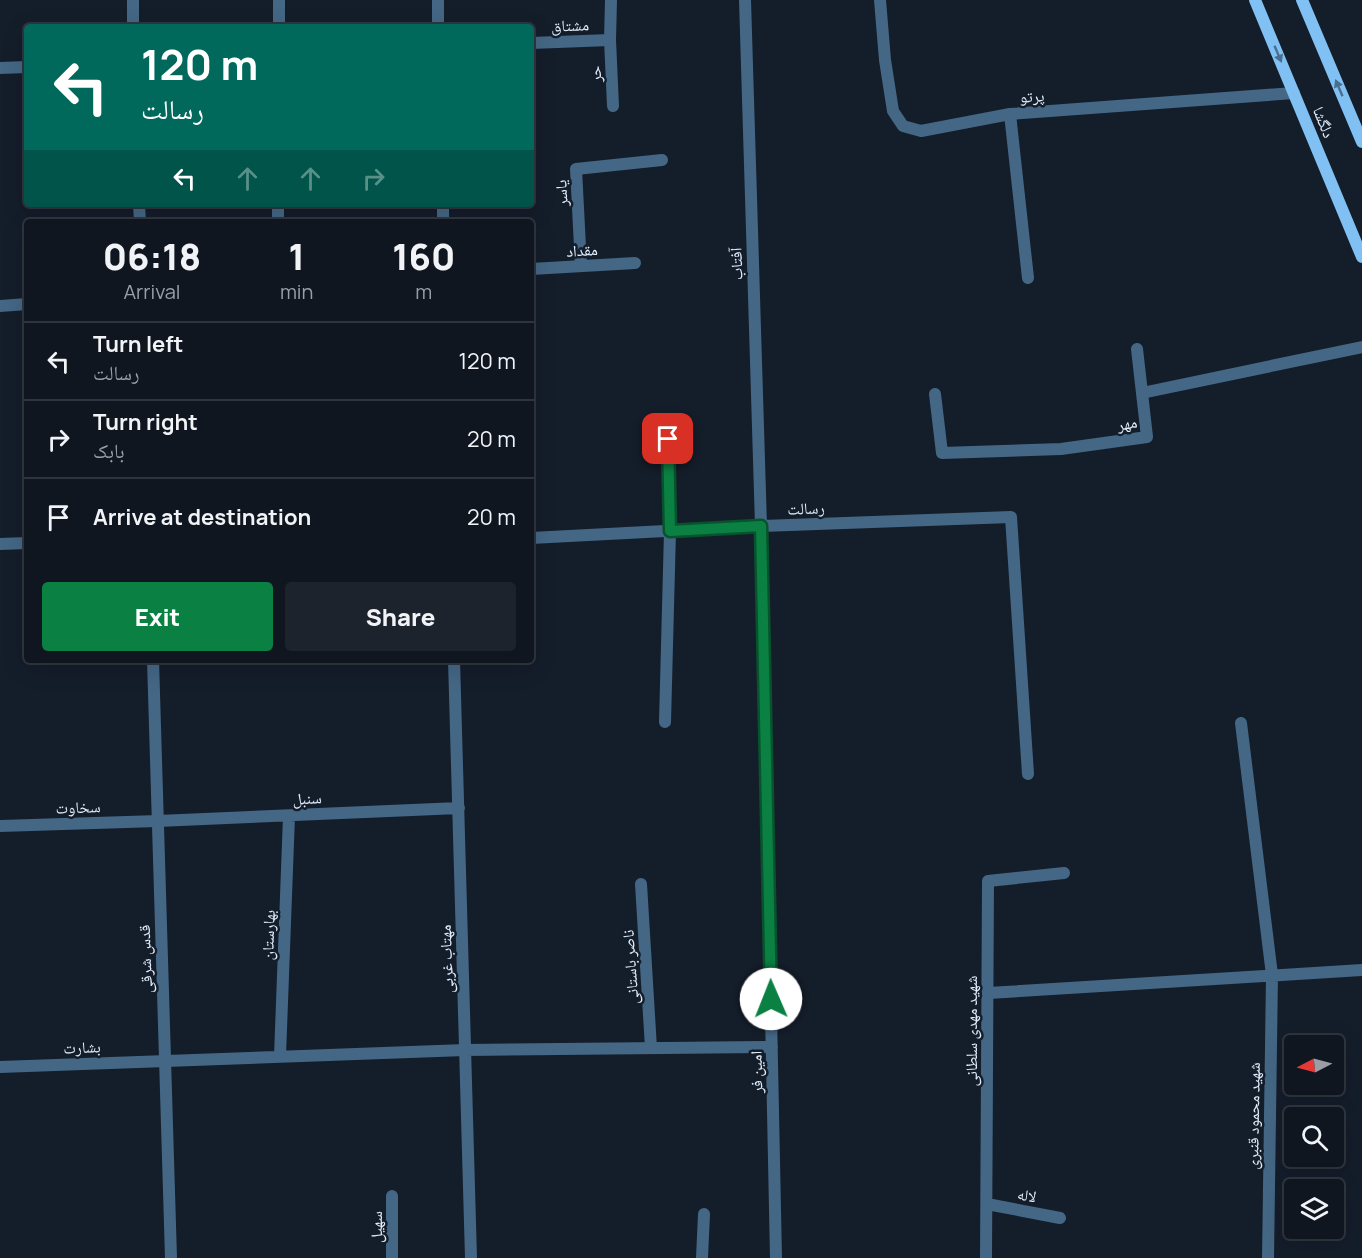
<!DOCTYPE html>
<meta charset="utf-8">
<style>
:root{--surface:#0f1620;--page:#1d232d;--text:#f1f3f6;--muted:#9b9fa5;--line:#2f353e;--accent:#0b8043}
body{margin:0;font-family:Manrope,"Noto Naskh Arabic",sans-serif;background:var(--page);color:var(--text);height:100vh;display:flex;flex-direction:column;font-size:22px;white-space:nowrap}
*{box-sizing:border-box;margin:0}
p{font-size:20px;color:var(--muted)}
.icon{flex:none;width:33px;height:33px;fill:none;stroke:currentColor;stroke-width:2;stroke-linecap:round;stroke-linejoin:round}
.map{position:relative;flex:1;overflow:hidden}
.side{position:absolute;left:24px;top:219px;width:510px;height:444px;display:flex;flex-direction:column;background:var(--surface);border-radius:6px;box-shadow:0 6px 24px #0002,0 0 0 2px var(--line)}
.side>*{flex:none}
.guide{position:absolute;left:24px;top:24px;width:510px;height:183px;border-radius:6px;box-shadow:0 6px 24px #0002,0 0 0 2px var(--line);background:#00695c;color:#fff;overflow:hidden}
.needle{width:39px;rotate:264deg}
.controls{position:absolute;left:1284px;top:1035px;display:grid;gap:12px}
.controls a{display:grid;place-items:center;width:60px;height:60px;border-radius:6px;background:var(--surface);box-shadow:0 6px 24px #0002,0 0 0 2px var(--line);font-size:30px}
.pin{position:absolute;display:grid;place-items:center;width:51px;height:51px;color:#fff;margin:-26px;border-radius:12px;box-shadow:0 3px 9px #0006}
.me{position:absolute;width:66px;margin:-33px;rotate:359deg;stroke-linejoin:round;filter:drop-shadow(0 0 4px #0008)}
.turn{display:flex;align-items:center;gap:21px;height:126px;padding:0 18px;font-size:27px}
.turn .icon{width:78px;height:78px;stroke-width:2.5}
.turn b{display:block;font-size:42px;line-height:51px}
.lanes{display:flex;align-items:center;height:57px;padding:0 18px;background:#0003;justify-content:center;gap:30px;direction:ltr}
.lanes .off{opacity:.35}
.eta{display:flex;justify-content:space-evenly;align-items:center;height:102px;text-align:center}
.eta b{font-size:36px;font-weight:800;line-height:42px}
.action{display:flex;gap:12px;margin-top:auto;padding:12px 18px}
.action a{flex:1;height:69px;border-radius:6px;background:var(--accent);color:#fff;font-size:24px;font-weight:800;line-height:69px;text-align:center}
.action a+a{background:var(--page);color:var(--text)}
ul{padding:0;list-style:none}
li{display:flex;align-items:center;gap:18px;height:78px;padding:0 18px;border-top:2px solid var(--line)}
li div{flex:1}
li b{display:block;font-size:22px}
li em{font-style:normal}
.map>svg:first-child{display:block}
</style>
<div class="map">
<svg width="1362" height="1258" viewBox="0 0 1362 1258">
<rect width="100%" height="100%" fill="#141d2a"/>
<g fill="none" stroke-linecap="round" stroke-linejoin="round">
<path stroke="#446785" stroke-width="12" d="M279,0V27
M611,0L610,40L613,106
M1010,114L1028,278
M278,204V222
M581,266L576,169L662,160
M531,269L635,263
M665,722L670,531L668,439
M641,884L651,1048
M392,1258V1196
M702,1258L704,1214"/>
<path stroke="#446785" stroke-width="12" d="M438,0V27
M745,0L761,526L776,1258
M880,0L885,60L893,111L903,126L921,131L1010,114L1294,93
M531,43L610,40
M0,68L27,67
M443,204V222
M0,306L27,304
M1142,393L1362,347
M935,394L942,453L1061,449L1147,437L1137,349
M531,538L761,526L1011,517L1028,774
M0,544L27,543
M454,660L471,1258
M1241,723L1272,975L1268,1258
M0,826L158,821L459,808
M988,993L1362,970
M280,1056L289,816
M0,1067L465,1050L772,1047
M987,1204L1060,1218
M986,1258L988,881L1064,873"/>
<path stroke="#446785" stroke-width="12" d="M133,0V27
M139,204L140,222
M153,660L171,1258"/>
<path stroke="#80c0f3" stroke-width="12" d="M1255,0L1362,257
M1302,0L1362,142"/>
</g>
<defs><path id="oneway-solid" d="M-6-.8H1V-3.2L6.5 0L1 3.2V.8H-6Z" transform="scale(1.5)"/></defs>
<g fill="#4a6e8e">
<use href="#oneway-solid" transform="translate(1278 54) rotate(67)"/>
<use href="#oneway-solid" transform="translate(1339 88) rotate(-113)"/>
</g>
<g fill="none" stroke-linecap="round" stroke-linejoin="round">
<g stroke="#07532c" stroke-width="15">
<path id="route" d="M668,439L670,531L761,526L771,999"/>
</g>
<use href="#route" stroke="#0b8043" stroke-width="10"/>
</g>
<g text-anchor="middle" stroke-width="5" stroke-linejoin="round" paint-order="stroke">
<g font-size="16" fill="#e0edfc" stroke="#141d2a">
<text transform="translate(570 25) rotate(-2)" y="6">مشتاق</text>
<text transform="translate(595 74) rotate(-92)" y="6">حر</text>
<text transform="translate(1032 96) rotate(-4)" y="6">پرتو</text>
<text transform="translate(1324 122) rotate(68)" y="6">دلگشا</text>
<text transform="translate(561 193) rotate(-93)" y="6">یاسر</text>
<text transform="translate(582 250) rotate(-4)" y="6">مقداد</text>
<text transform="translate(736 264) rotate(-92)" y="6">آفتاب</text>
<text transform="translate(1127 423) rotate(-10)" y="6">مهر</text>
<text transform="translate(806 508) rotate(-2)" y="6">رسالت</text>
<text transform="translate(307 798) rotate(-3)" y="6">سنبل</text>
<text transform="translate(78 807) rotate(-2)" y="6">سخاوت</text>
<text transform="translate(268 935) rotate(-88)" y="6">بهارستان</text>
<text transform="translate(145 959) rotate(-92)" y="6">قدس شرقی</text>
<text transform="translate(446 959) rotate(-92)" y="6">مهتاب غربی</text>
<text transform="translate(630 967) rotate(-94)" y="6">ناصر باستانی</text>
<text transform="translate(971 1031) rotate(-90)" y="6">شهید مهدی سلطانی</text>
<text transform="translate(82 1047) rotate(-2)" y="6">بشارت</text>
<text transform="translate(756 1072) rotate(-91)" y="6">امین فر</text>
<text transform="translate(1253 1116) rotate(-89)" y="6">شهید محمود قنبری</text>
<text transform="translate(1027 1195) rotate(11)" y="6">لاله</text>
<text transform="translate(376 1227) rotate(-90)" y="6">سهیل</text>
</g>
</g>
</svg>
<div class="controls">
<a><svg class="needle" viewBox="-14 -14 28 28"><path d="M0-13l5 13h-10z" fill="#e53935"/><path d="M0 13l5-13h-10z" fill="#9b9fa5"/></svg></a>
<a><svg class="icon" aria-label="search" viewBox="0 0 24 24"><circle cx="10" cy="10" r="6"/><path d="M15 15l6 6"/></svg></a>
<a><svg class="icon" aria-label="layers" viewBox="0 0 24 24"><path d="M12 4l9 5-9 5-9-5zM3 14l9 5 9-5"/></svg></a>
</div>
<div class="pin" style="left:668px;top:439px;background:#d93025"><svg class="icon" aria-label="arrive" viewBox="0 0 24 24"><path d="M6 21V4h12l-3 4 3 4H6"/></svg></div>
<svg class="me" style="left:771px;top:999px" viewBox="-20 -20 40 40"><circle r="19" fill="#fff"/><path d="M0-13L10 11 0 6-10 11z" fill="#0b8043"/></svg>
<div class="guide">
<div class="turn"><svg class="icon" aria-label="left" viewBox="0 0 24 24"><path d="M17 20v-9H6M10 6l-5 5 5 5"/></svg><div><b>120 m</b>رسالت</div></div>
<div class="lanes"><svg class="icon" aria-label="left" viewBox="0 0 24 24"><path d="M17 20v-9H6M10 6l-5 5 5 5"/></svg><svg class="icon off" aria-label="ahead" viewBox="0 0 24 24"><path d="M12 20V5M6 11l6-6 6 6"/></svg><svg class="icon off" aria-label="ahead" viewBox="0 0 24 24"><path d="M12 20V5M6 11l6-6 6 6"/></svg><svg class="icon off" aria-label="right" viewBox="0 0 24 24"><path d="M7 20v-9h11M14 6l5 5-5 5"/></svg></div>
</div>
<section class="side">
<div class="eta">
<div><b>06:18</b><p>Arrival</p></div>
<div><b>1</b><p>min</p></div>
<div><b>160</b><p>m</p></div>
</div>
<ul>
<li><svg class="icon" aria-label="left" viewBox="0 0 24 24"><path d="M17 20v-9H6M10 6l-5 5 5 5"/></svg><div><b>Turn left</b><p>رسالت</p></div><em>120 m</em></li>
<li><svg class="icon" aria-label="right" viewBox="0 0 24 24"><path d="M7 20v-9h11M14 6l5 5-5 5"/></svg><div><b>Turn right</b><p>بابک</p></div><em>20 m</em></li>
<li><svg class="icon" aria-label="arrive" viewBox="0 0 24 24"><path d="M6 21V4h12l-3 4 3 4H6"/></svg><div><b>Arrive at destination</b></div><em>20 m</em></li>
</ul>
<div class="action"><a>Exit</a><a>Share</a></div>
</section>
</div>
